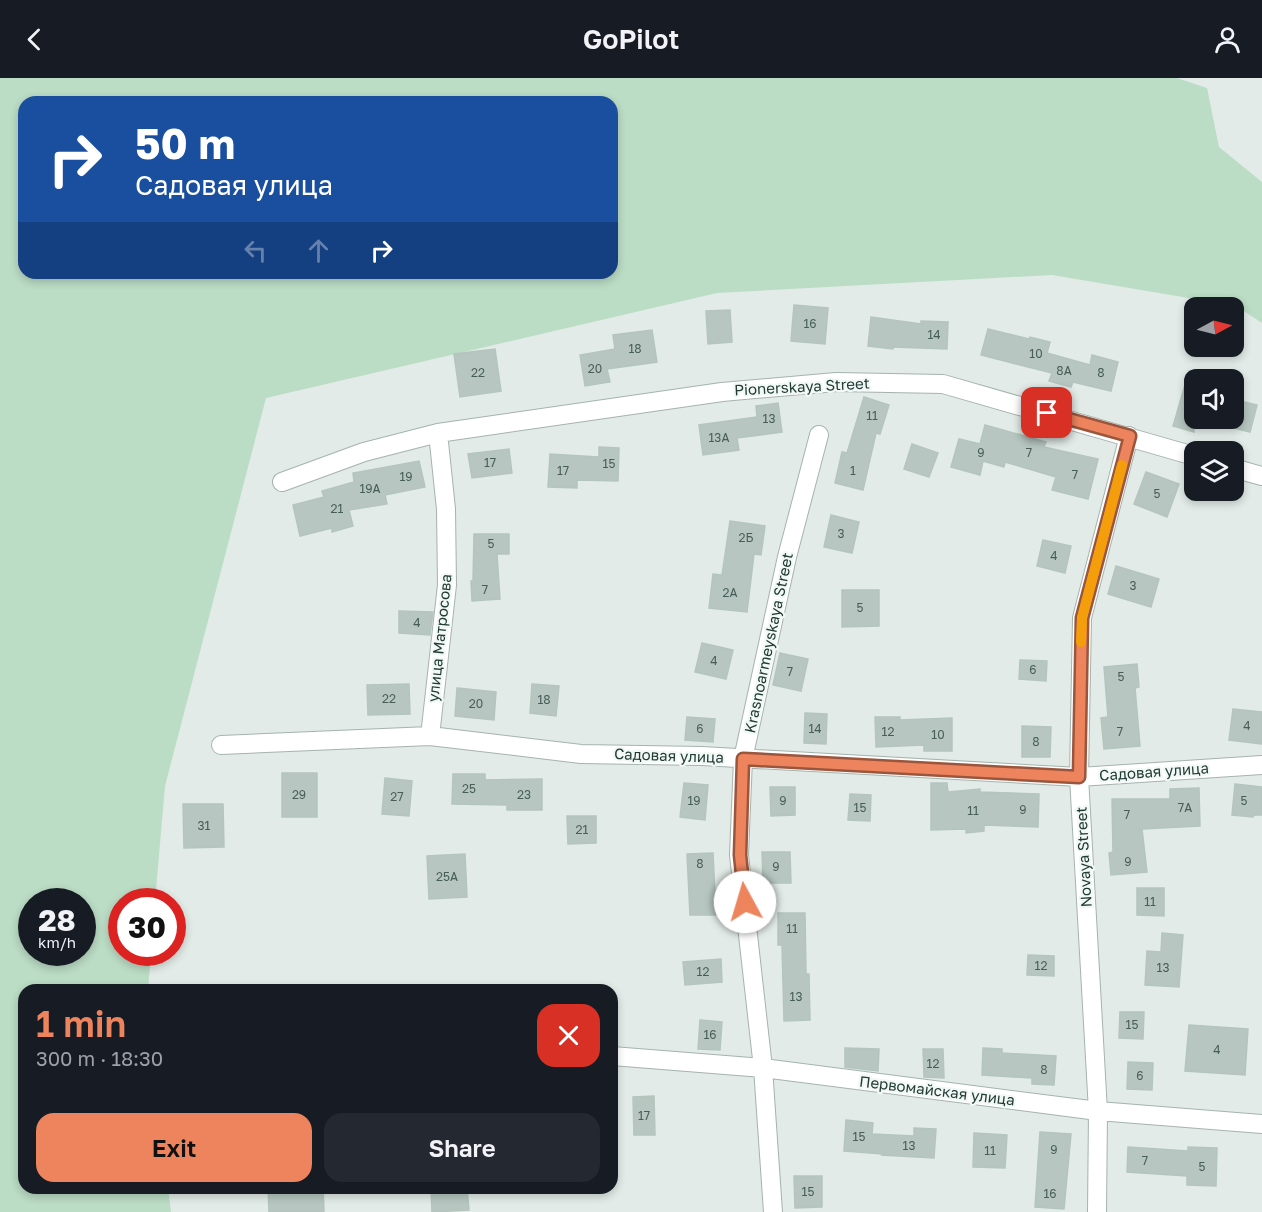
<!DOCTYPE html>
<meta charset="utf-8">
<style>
:root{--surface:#171b24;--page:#242831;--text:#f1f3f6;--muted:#9ea1a6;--accent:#ed845e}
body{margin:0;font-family:"Golos Text",sans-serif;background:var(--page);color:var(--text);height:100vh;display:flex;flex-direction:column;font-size:22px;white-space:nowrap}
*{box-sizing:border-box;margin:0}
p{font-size:20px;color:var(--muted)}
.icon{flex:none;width:33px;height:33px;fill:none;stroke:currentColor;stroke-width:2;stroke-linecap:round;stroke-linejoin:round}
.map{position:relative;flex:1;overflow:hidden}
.sheet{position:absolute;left:18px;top:906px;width:600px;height:210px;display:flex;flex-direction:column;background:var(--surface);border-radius:18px;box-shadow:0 3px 9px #0003}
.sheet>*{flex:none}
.banner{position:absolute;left:18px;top:18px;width:600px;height:183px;border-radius:18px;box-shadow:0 3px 9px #0003;background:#1a4fa0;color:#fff;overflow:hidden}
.needle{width:39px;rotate:83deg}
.tools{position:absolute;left:1184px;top:219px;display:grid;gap:12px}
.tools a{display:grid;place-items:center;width:60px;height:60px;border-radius:12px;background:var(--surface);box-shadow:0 3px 9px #0003;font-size:30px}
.speed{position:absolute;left:18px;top:810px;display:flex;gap:12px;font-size:30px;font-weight:700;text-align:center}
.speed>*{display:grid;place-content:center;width:78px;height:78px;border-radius:50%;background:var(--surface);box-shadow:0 3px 9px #0003;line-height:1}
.speed small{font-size:15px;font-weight:400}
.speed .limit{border:9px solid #d22;background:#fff;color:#111}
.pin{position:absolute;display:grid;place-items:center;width:51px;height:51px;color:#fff;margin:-26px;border-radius:12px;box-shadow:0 3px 9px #0006}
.me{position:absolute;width:66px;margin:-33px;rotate:354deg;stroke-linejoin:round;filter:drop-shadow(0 0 4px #0008)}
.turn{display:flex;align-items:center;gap:21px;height:126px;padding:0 18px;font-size:27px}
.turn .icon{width:78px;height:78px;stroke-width:2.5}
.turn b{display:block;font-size:42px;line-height:51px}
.lanes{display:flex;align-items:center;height:57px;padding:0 18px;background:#0003;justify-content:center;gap:30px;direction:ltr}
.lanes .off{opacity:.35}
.round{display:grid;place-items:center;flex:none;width:63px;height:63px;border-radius:18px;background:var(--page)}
.overview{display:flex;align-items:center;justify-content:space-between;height:102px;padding:0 18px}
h1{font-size:36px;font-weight:600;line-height:45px;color:var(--accent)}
.button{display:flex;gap:12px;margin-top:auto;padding:12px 18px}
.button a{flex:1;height:69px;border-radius:18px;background:var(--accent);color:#111;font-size:24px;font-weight:600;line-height:69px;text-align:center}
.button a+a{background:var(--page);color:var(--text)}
header{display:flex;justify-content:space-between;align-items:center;height:78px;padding:0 18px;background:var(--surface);font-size:27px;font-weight:600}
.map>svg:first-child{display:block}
</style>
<header><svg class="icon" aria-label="back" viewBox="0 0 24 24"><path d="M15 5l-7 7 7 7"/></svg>GoPilot<svg class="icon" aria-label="person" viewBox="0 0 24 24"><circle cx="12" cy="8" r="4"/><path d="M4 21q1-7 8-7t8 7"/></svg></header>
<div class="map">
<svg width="1262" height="1134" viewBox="0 0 1262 1134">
<rect width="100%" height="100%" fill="#e2ebe7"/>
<path fill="#bbdcc5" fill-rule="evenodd" d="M0,0H1177L1207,10L1219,69L1262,104V245L1236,228L1052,197L717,215L266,320L165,708L155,823L122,824V874L151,875L148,912H24V1110H168L171,1134H0ZM24,24H612V195H24ZM32,824H82V874H32Z"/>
<path fill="#b7c6c0" stroke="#b4c5be" stroke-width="1.5" d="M794,227L828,230L825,266L791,263Z
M730,232L732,264L708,266L706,233Z
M871,239L921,246V243L948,244L947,271L893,269V271L868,268Z
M988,251L1029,261L1030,259L1050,264L1047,275L1090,287L1092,277L1118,284L1111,313L1073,304L1071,309L1049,303L1052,295L981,277Z
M652,252L657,284L607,291L610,304L585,308L580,277L615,271L613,257Z
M495,271L501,313L460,319L454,276Z
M1189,293H1194V354L1173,348Z
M864,319L889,327L880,356L876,355L863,412L835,405L842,374L847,375Z
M1236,322L1257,327L1250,354L1230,349Z
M778,325L782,354L737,360L739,372L703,377L699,347L757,339L756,328Z
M985,347L1046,364L1044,369L1098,381L1088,421L1052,412L1056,399L1005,384L1004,389L983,383L980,397L951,389L959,361L980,366Z
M912,366L938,375L929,399L904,391Z
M599,369L619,370L618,403L577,402V410L548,409L550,376L599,379Z
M509,371L512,395L472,400L468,376Z
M419,383L425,409L385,417L387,426L349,432L353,448L332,454V450L300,458L293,427L324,419L322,413L354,404L353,395Z
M1146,394L1179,406L1167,439L1134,426Z
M831,437L859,444L852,475L824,469Z
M730,443L765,448L761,477L754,476L747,534L709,530L713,496L722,497Z
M474,456H509V476H497L500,521L472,523L471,503H473Z
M1043,462L1071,468L1065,495L1037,488Z
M1116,488L1159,501L1151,529L1108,516Z
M842,512H879V548L842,549Z
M399,533L433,534L430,557L399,555Z
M702,565L733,572L726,601L695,594Z
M780,575L808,581L801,613L773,607Z
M1020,582L1047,583L1046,603L1019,601Z
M1137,586L1139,609L1135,610L1140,668L1104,671L1101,640L1108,639L1104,589Z
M409,606L410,636L368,637L367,607Z
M532,606L559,608L556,638L530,635Z
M457,610L496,614L494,642L455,638Z
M1233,631L1262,634V666L1229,662Z
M805,635L827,636L826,666L804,665Z
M687,639L715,641L713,664L685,662Z
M875,639H900V642L952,640V673H924V667L876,669Z
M1022,648L1051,649L1050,679H1022Z
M282,695H317V739H282Z
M453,696H485V702L542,701V732H507V727L452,726Z
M385,700L412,703L409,738L382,736Z
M684,705L708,707L705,742L680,739Z
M931,705H947L948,714L980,711V714L1039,716L1038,749L984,747V753L966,755V751L931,752Z
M1235,706L1262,709V737H1254L1253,739L1232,737Z
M770,709H795V737L771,738Z
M1199,710L1200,748L1142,751L1147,794L1111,797L1109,775L1113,774L1112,721H1170V711Z
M850,716L871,717L870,743L848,742Z
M183,726H223L224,769L184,770Z
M567,738H596V765L568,766Z
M762,774H790L791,805H763Z
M713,775L716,837H690L687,776Z
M465,776L467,819L429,821L427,778Z
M1137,810H1164V838L1137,837Z
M778,835H805L806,896H809L810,942L784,943L782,867H778Z
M1162,855L1183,857L1179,909L1145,907L1147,873L1161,874Z
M1028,877L1054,878V898L1027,897Z
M721,881L722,904L685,907L683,884Z
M1120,934H1144L1143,961L1119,960Z
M700,942L722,944L720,972L698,971Z
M1189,947L1248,951L1245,997L1185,993Z
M845,970L879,971L878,993L845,989Z
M983,970L1002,971V975L1056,978L1054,1007L1032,1006V1000L982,997Z
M923,971H943L944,1000L924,999Z
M1128,984L1153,985L1152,1012L1127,1011Z
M654,1018L655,1057H634L633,1019Z
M846,1042L873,1045L872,1056L914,1058V1050L936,1051L934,1080L882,1077L883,1076L844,1073Z
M1040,1054L1071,1056L1064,1131L1035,1129Z
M974,1055L1007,1057L1005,1090L973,1089Z
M1128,1069L1188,1073V1069L1217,1070L1216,1108L1187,1107V1098L1127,1094Z
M794,1098H822V1129L795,1130Z
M268,1110H323L324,1134H269Z
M431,1110H467L469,1132L432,1134Z"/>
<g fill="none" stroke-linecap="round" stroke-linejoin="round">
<g stroke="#a5b3ae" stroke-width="20">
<path id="minor" d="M1233,390L1262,398
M282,404L364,374L438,355L722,314L836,304L943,306L1194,378
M430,658L447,507L446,431L438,355
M221,667L430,658L581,676L702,678L1079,699L1262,687
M612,978L763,990L1098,1033L1262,1046
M773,1134L763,990L739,777L743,681L787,479L819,357
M1097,1134L1098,1033L1079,699L1082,540L1129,358"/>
</g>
<use href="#minor" stroke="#fff" stroke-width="18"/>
</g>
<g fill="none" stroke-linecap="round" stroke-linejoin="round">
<g stroke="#9a563d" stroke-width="15">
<path id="route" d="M745,824L740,777L743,681L1079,699L1082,540L1130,358L1047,335"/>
</g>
<use href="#route" stroke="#ed845e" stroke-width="10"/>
<path stroke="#f59e0b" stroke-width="10" d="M1081,564L1082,540L1122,387"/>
</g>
<g text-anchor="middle" stroke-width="4.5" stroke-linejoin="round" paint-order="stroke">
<g font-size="12" fill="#475e58">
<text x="810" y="250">16</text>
<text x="934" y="261">14</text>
<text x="635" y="275">18</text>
<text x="1036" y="280">10</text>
<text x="595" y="295">20</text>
<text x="1064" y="297">8А</text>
<text x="478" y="299">22</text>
<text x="1101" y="299">8</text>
<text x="872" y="342">11</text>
<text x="769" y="345">13</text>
<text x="719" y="364">13А</text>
<text x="981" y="379">9</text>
<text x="1029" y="379">7</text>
<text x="490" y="389">17</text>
<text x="609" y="390">15</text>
<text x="563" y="397">17</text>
<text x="853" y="397">1</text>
<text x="1075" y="401">7</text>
<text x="406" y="403">19</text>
<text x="370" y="415">19А</text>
<text x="1157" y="420">5</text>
<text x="337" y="435">21</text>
<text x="841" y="460">3</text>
<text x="746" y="464">2Б</text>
<text x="491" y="470">5</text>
<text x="1054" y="482">4</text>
<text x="1133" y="512">3</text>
<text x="485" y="516">7</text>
<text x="730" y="519">2А</text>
<text x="860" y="534">5</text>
<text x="417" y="549">4</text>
<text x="714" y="587">4</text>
<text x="1033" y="596">6</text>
<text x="790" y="598">7</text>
<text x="1121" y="603">5</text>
<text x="389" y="625">22</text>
<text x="544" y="626">18</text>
<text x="476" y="630">20</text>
<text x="1247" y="652">4</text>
<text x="700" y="655">6</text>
<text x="815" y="655">14</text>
<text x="888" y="658">12</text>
<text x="1120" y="658">7</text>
<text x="938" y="661">10</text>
<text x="1036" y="668">8</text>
<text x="469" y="715">25</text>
<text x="299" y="721">29</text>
<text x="524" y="721">23</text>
<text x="397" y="723">27</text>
<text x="694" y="727">19</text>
<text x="783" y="727">9</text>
<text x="1244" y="727">5</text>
<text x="860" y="734">15</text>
<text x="1185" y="734">7А</text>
<text x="1023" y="736">9</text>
<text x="973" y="737">11</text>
<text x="1127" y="741">7</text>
<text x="204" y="752">31</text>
<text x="582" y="756">21</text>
<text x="1128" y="788">9</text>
<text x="700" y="790">8</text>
<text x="776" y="793">9</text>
<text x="447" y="803">25А</text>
<text x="1150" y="828">11</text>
<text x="792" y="855">11</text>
<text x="1041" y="892">12</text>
<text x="1163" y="894">13</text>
<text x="703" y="898">12</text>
<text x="796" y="923">13</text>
<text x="1132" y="951">15</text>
<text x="710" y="961">16</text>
<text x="1217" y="976">4</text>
<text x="933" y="990">12</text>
<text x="1044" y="996">8</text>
<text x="1140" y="1002">6</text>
<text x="644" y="1042">17</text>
<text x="859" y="1063">15</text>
<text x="909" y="1072">13</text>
<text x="1054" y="1076">9</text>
<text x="990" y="1077">11</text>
<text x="1145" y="1087">7</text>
<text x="1202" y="1093">5</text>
<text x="808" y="1118">15</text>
<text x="1050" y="1120">16</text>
</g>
<g font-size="15" fill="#223c35" stroke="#f2f8f5">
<text transform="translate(802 309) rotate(-3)" y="5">Pionerskaya Street</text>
<text transform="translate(440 560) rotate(-84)" y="5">улица Матросова</text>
<text transform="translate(769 565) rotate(-78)" y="5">Krasnoarmeyskaya Street</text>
<text transform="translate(669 678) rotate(2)" y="5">Садовая улица</text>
<text transform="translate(1154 694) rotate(-4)" y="5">Садовая улица</text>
<text transform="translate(1084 779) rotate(-93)" y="5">Novaya Street</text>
<text transform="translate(937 1013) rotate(7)" y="5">Первомайская улица</text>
</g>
</g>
</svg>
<div class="tools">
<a><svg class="needle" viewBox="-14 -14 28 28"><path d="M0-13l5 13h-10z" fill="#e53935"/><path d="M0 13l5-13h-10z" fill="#9ea1a6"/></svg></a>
<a><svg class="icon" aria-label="sound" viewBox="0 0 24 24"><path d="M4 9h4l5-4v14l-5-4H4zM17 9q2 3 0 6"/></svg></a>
<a><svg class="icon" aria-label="layers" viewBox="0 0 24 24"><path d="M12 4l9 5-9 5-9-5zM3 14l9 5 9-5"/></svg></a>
</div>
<div class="speed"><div>28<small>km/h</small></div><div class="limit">30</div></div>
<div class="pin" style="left:1047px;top:335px;background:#d93025"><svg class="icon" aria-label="arrive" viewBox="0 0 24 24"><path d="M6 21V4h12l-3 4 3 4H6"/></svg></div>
<svg class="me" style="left:745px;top:824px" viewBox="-20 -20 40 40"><circle r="19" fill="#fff"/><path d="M0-13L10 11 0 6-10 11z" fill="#ed845e"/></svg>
<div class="banner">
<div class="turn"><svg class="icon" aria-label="right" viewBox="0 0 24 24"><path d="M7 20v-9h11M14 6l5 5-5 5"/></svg><div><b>50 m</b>Садовая улица</div></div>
<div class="lanes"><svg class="icon off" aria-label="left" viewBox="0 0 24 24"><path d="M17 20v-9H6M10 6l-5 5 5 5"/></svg><svg class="icon off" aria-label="ahead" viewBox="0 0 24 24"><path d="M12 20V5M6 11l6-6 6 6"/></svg><svg class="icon" aria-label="right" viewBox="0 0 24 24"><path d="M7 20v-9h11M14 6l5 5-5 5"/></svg></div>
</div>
<section class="sheet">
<div class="overview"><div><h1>1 min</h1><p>300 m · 18:30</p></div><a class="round" style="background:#d93025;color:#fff"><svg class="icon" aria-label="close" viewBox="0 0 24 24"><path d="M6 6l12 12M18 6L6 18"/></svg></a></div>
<div class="button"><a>Exit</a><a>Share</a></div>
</section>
</div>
